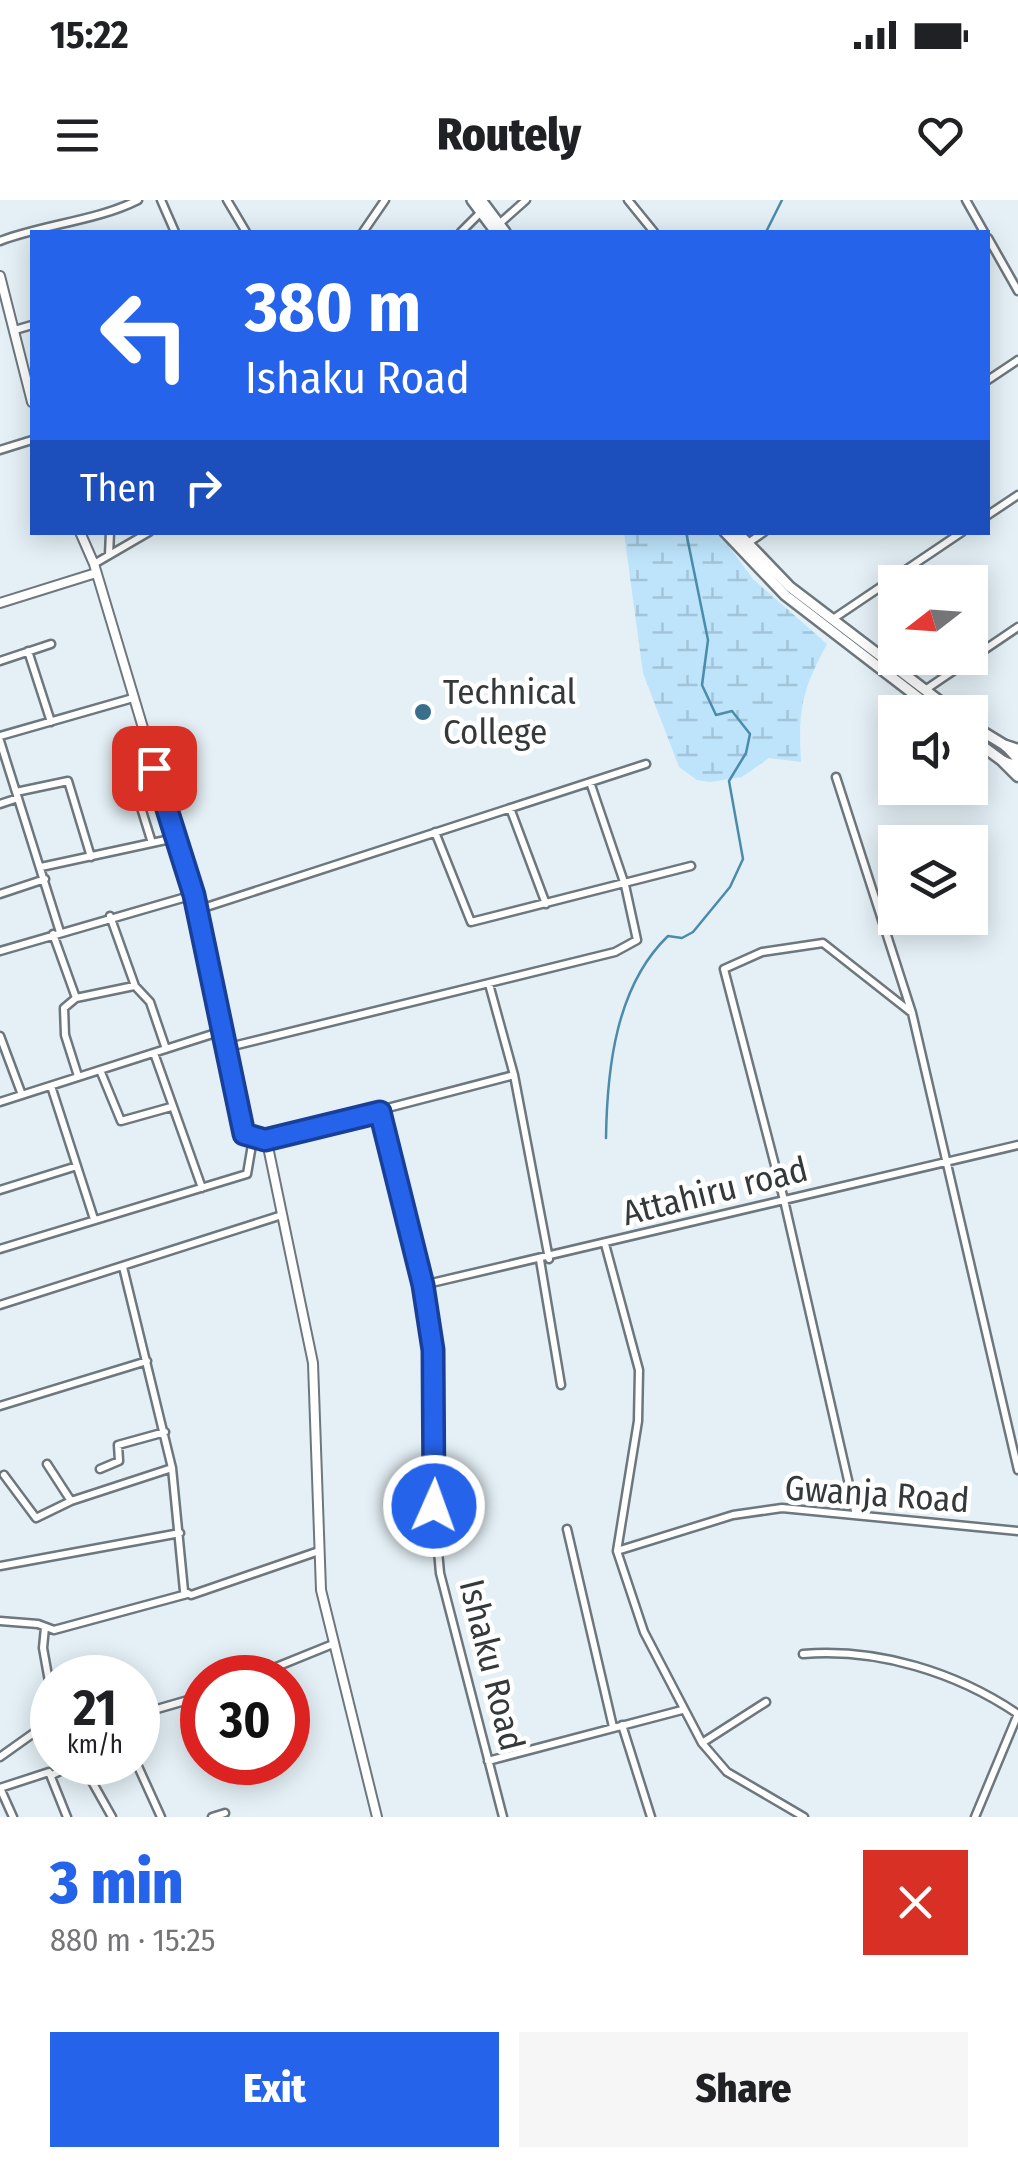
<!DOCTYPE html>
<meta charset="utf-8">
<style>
:root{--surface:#fff;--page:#f6f6f6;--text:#202124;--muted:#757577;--accent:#2563eb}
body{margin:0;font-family:"Fira Sans Condensed",sans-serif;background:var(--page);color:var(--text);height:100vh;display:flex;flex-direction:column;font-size:38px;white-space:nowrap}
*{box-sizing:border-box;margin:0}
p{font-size:32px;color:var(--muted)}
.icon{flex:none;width:55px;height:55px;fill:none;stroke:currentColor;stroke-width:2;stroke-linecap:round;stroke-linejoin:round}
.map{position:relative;height:1617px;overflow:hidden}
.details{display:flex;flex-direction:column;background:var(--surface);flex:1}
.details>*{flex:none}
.top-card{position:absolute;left:30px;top:30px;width:960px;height:305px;border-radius:0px;box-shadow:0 5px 25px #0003;background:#2563eb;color:#fff;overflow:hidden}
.needle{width:65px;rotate:253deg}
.fabs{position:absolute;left:878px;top:365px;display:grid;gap:20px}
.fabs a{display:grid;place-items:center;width:110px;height:110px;border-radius:0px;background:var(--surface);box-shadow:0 5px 25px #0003;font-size:50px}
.speed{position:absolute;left:30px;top:1455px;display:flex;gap:20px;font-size:50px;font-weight:700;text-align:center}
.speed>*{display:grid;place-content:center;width:130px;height:130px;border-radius:50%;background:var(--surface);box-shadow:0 5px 25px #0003;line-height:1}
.speed small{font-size:25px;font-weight:400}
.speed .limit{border:15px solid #d22;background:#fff;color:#111}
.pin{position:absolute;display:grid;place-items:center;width:85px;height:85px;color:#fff;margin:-42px;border-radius:20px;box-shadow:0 5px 15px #0006}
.me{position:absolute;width:110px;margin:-55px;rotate:2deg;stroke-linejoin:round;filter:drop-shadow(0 0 8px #0008)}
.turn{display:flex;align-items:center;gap:35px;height:210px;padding:0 50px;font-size:45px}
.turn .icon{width:130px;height:130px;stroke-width:2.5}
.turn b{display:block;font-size:70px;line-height:85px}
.then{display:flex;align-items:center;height:95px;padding:0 50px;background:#0003;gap:20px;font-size:38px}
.round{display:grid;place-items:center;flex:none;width:105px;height:105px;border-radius:0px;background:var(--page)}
.summary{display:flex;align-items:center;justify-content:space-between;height:170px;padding:0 50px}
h1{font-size:60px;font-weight:800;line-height:75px;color:var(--accent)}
.cta{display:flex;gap:20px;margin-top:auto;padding:20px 50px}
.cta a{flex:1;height:115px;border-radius:0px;background:var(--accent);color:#fff;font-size:40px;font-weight:800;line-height:115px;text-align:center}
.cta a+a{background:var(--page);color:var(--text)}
.status{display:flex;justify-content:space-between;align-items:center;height:70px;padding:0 50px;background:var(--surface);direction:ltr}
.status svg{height:28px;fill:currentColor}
header{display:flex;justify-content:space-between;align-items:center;height:130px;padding:0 50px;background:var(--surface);font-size:45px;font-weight:800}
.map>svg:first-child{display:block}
</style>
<div class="status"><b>15:22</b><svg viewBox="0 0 49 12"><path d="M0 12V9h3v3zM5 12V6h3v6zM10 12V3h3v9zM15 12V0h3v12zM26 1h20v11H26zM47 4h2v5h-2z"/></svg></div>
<header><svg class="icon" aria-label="menu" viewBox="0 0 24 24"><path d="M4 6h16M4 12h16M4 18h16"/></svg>Routely<svg class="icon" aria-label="heart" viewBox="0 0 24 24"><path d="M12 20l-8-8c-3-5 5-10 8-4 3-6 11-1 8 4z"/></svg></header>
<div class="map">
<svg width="1018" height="1617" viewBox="0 0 1018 1617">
<defs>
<pattern id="wetland-marsh" width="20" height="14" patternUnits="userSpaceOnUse" patternTransform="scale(2.5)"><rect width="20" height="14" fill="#bde4fb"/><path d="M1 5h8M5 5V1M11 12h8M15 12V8" fill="none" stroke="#a3c4d8"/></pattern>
</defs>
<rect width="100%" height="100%" fill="#e4f0f6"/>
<path fill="url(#wetland-marsh)" d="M624,333H719L753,379L827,444C802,490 798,510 801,562L769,558L742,577L710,582L697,580L679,567L643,473Z"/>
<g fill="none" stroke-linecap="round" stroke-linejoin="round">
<path stroke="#4c8cab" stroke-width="2.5" d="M766,32L782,0
M606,938C607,868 616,786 668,736L682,738L693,732L730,687L743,659L729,581L746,553L750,534L732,511L716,515L702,485L708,440L686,332"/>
<g stroke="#6d777d" stroke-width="11">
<path id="minor" d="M161,0L175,32
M227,0L246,32
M628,0L654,32
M966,0L984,32
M499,24L526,0
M363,32L385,0
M461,32L481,12
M988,38L1018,91
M0,41C45,24 96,21 138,0
M15,130L32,125
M988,180L1018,160
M0,250L32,240
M988,315L1018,295
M748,343L764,332
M109,355L110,332
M94,364L149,332
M833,419L962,332
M28,451L51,522
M0,461L51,444
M925,490L1018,427
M144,532L120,540L152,643
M0,536L133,498
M0,541L60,732
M836,577L912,813L1018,1270
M16,592L68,581L91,657
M0,604L18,598
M510,608L546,704
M435,632L471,722L691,666
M41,667L175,638
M0,694L45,679
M197,710L646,564
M110,716L135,786L150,802L166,849
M53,734L76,798L134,786
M0,751L193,695
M489,784L514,875L549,1059
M76,798L64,808L65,835L78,876
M0,836L22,895
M225,848L615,752L637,740L625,685L590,582
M154,853L202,988
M100,870L121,921L171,907
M51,886L94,1019
M0,902L222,831
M380,912L423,1085L433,1150L434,1306L440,1373L503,1617
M265,940L514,875
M0,990L77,966
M605,1044L639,1170L638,1221L617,1351L644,1432L702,1543L727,1572L804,1617
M0,1049L247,974L253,939
M540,1060L561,1185
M123,1067L172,1268L184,1391L191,1395L319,1351
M423,1085L1018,945
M0,1105L282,1015
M0,1206L147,1161
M47,1264L71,1301
M100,1269L119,1261L118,1245L165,1232
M4,1275L36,1318L71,1301L172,1268
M856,1315L784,1000L724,769L762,752L823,743L912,813
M567,1329L613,1527
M617,1351L733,1315L782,1308L1018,1331
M0,1366L180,1333
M0,1421L38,1424L54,1430L187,1394
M45,1427L43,1448L52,1498
M803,1454C878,1448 956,1472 1018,1514
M249,1478L333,1444
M138,1504L157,1509L202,1496
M622,1525L651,1617
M702,1543L766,1502
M0,1557L52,1520
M488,1561L682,1510
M81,1562L112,1617
M136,1562L161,1617
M52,1575L79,1562
M0,1588L49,1572L67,1617
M0,1588L13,1617
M212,1617L225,1613
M975,1617L1018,1514"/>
</g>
<g stroke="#6d777d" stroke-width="12">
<path id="tertiary" d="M0,76L32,202
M80,332L94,364L193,695L244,934L267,942L313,1163L321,1390L377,1617
M0,403L96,373"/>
</g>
<g stroke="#6d777d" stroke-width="14">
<path id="secondary" d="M472,0L496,32
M481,0L505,32
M725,332L785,395L937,512
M737,332L790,387L954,512
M970,524L1006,546L1018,559
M970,537L1004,562L1018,566"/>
</g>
<g stroke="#6d777d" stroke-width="15">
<path id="primary" d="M1006,546L1018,550
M1004,562L1018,576"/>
</g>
<use href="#minor" stroke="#fff" stroke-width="6"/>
<use href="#tertiary" stroke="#fff" stroke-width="8"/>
<use href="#secondary" stroke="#fff" stroke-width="9"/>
<use href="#primary" stroke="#fff" stroke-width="10"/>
</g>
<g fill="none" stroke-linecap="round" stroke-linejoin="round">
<g stroke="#184099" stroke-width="25">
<path id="route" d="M154,568L194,695L244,934L265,940L380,912L423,1085L433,1150L434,1306"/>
</g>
<use href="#route" stroke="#2563eb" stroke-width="18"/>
</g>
<circle fill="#3a6f8b" stroke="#fff" stroke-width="4" cx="423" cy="512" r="10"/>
<g text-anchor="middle" stroke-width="9" stroke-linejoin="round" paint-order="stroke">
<g font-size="35" fill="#34393b" stroke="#fff" text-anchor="start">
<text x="443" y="504">Technical<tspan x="443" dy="40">College</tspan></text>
</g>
<g font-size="35" fill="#34393b" stroke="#fff">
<text transform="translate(715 991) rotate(-14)" y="12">Attahiru road</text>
<text transform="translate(877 1294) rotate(4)" y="12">Gwanja Road</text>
<text transform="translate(492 1465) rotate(76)" y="12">Ishaku Road</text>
</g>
</g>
</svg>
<div class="fabs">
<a><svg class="needle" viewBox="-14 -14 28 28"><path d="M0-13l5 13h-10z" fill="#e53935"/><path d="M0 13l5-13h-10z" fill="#757577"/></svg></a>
<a><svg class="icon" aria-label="sound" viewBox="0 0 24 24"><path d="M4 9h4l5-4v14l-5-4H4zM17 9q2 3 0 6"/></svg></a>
<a><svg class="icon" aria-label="layers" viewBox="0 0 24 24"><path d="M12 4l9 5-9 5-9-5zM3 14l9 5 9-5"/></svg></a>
</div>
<div class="speed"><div>21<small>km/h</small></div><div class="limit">30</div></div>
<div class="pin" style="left:154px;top:568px;background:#d93025"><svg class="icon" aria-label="arrive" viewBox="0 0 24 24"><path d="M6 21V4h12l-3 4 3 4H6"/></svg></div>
<svg class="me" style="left:434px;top:1306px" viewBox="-20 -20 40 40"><circle r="17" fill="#2563eb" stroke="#fff" stroke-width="3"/><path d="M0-11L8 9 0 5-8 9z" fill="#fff"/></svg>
<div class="top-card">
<div class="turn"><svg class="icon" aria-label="left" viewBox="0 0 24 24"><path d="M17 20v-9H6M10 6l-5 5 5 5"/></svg><div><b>380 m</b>Ishaku Road</div></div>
<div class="then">Then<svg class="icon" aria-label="right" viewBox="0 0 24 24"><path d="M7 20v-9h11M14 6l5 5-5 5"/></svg></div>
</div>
</div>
<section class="details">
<div class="summary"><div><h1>3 min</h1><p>880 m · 15:25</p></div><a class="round" style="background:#d93025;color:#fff"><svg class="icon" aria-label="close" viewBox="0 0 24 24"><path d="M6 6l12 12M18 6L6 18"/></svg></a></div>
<div class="cta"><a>Exit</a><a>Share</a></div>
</section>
